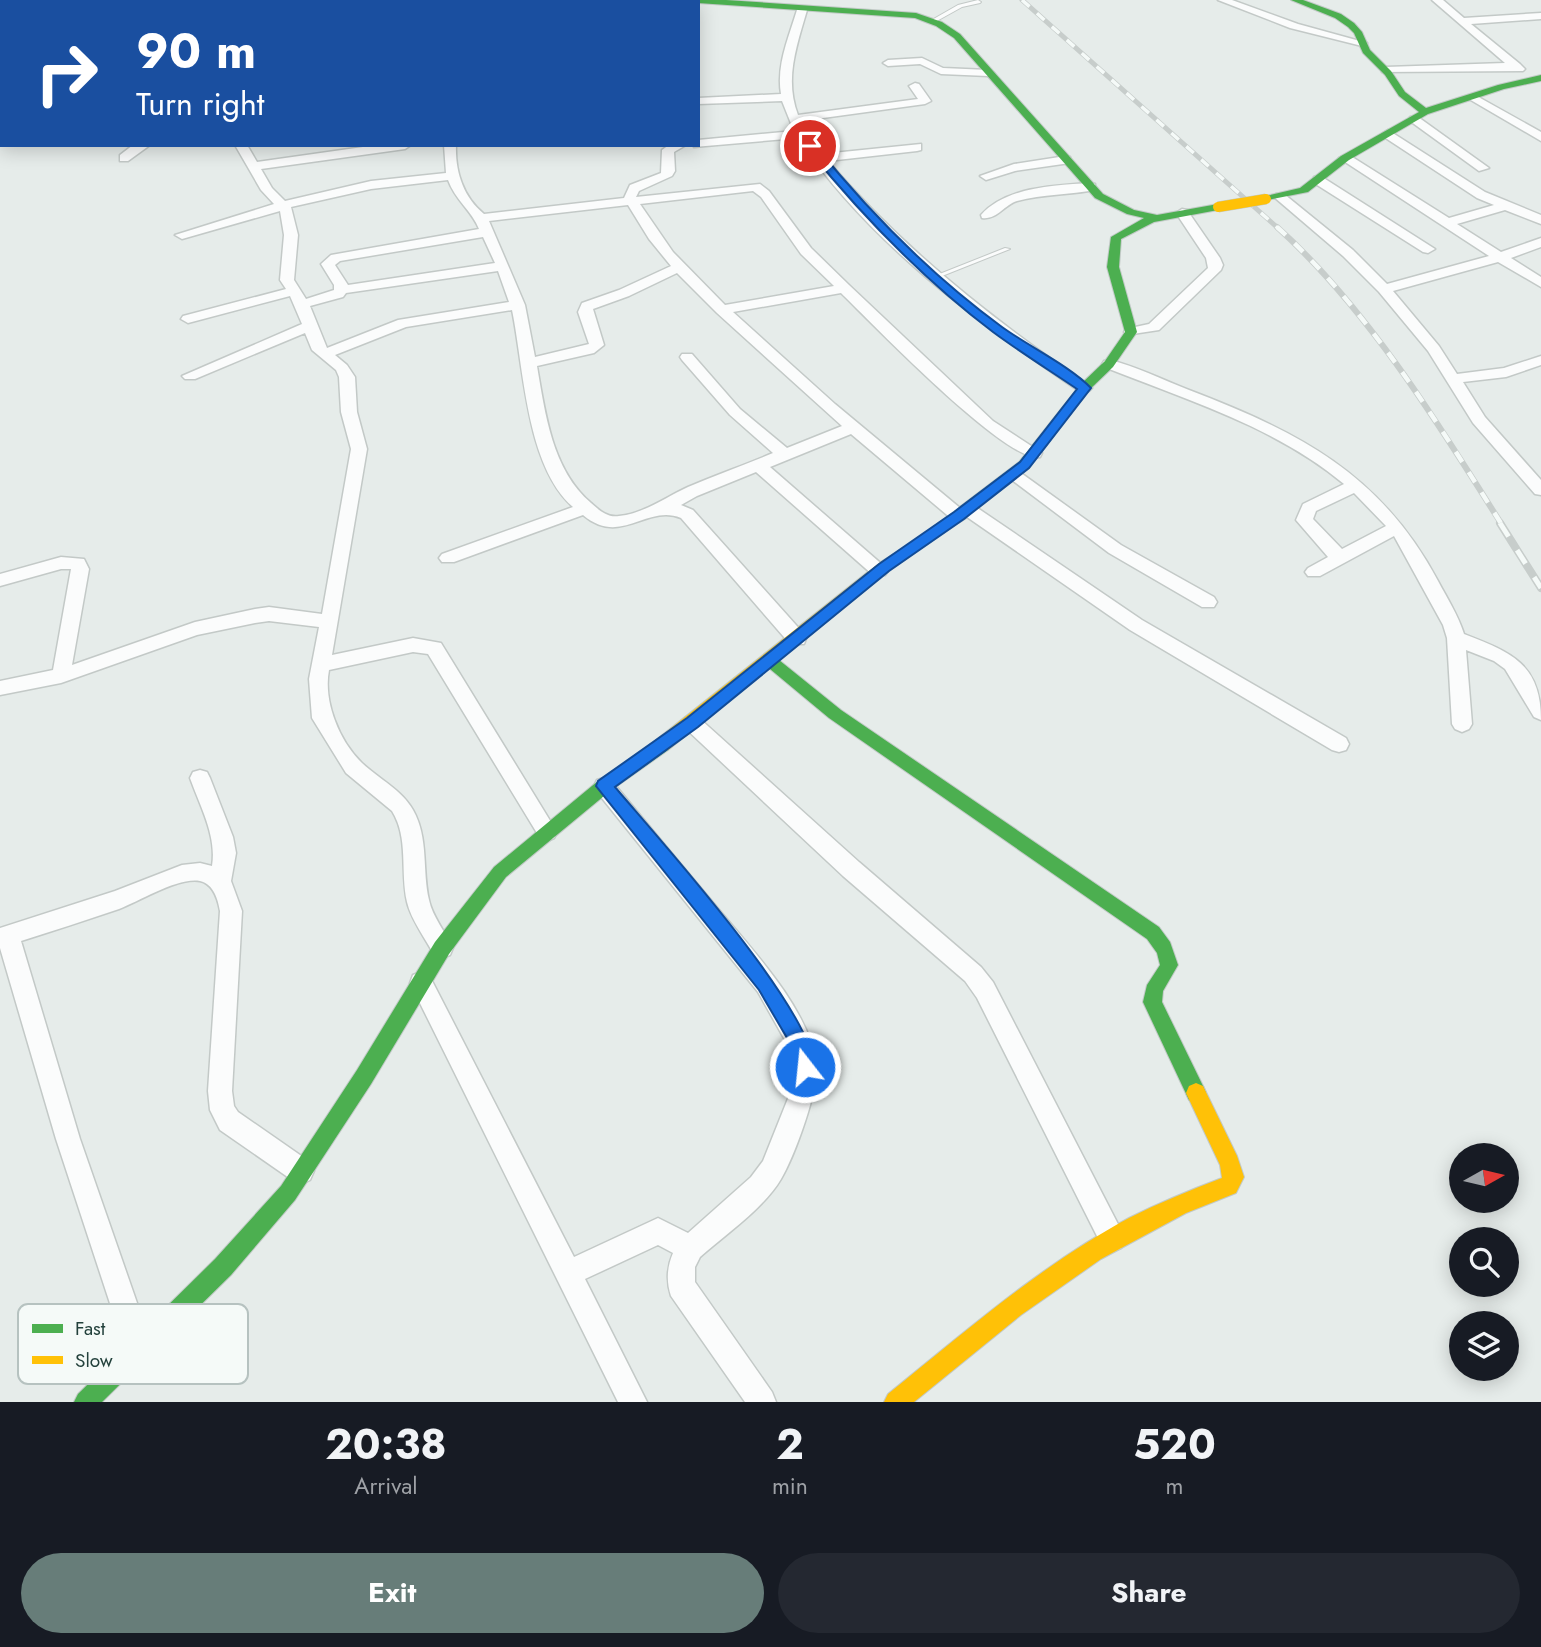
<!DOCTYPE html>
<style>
:root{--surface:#171b24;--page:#242831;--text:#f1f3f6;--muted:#9ea1a6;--accent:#677d79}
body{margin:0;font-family:Jost,sans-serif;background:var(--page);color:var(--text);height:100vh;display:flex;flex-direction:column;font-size:26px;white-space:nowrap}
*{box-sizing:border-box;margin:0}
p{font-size:23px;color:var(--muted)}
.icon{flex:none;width:38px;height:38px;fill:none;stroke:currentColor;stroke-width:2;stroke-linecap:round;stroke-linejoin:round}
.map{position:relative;height:1402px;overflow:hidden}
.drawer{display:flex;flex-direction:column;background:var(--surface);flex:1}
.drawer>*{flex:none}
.top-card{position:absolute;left:0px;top:0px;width:700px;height:147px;box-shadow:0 4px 18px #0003;background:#1a4fa0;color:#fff;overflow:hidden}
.needle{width:46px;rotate:82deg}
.fabs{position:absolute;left:1449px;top:1143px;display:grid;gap:14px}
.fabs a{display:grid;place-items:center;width:70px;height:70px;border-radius:50%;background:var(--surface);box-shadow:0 4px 18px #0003;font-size:35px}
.pin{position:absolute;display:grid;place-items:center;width:60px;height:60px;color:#fff;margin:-30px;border:4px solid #fff;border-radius:50%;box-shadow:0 2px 7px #0007}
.me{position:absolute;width:77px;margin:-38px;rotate:344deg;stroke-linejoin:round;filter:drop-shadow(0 0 5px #0008)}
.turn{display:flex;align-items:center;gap:24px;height:147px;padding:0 21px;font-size:32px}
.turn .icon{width:91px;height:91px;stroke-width:2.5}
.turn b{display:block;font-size:49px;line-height:60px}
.eta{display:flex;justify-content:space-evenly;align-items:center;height:119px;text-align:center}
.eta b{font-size:42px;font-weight:700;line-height:49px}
.action{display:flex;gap:14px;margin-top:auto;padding:14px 21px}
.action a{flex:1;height:80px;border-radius:42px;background:var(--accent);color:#fff;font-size:28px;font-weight:700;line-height:80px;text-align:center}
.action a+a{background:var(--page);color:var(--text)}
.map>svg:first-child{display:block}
</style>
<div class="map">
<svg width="1541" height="1402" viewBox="0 0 1541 1402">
<rect width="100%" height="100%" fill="#e6ecea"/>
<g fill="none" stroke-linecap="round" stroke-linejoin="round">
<g stroke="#c3c9c7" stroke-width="2">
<path id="lane" d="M978,0L981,2L980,3L962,7L935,22L930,21L958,5Z
M1005,248L1010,249L937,278L932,277Z"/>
</g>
<g stroke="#c3c9c7" stroke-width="3">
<path id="street" d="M45,0H57L44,2Z
M170,0H186L169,2Z
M269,0H279V2H269Z
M370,0H380L369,2Z
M1218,0H1232L1298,24L1367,43L1362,46L1290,28Z
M1432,0H1443L1464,18L1541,13V19L1471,24L1520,64L1525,69L1523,71L1382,72V68L1386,67L1505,63Z
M802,7L807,10C797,45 784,79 798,115L918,99L909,86L915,83L919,84L931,101L925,104L801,121L823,154L921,144V150L917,151L828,161C904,250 993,320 1089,385L1092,388L1089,391H1079C975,320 869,243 798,138L694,147L698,145V140L794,131L782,101L698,104V98L781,94C776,65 789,37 797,10Z
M0,35H2L0,42Z
M922,58L943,68L988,70L994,73L988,76L941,74L920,64L888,66L883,63L888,60Z
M0,74H2V80H0Z
M1473,94L1541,132V141L1469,99L1467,97Z
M1410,117H1418L1489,168L1479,171L1410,121Z
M1388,130L1485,192L1541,215V224L1505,210L1457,224L1501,252L1541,238V247L1511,258L1541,277V287L1498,262L1393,291L1439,346L1457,374L1504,368L1541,356V365L1506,377L1463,382L1485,417L1541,480V495L1535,494L1473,423L1428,351L1379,292L1343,256L1274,197L1276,194H1284L1353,250L1387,284L1489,256L1339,158L1349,155L1449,218L1494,205L1477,198L1384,137L1382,134Z
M133,145H150L128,161H120V155Z
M235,145H247L257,162L377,145H411L405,149L261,169L272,188L285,201L371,181L446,173L444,145H456C455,171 463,197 484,214L624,198L630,185L661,173L662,150L669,145H686L674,152L675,171L672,176L639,191L636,197L760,184L769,191L811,248L849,285L993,421L1042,453L1040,457C1008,465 869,320 841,293L733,312L835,404L960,508L967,503L973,505L1142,620L1346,738L1349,744L1346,750L1339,752L1332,750L1130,630L967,517L959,522L953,520L851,434L770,467L885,567L888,571L885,575H873L756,472L697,496L681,505L693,510L804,634L806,639L804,644H790L681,518C646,504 621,547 583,515L454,562H442L439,558L442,554L573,507C526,466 524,368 512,310L406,327L335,355L347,365L355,377L357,412L367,449L332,655L413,638L441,643L557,832L554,838L547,841L540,838L428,654L413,652L329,670C323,701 339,741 362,763C379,779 402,790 413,810C429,838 422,871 429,900C432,916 446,933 453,948L450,955L442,958L434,955C426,939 411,920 407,902C400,872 409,838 392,811L346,773L312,718L309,679L319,627L269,621L255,623L197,635L61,683L0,695V681L53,670L71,569H61L0,586V574L61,557L84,559L89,569L72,665L195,622L255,609L269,607L322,614L351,449L341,412L339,377L336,370L312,350L305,333L195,379H185L182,376L302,324L290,296L188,323L181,319L183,316L286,289L280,280L284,235L280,211L182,239L175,235L274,204L261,190ZM448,180C455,200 472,211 479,229L331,255L321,264L334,285V290L306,299L294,280L298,235L291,207L371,189ZM753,191L761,197L801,254L834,286L725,305L673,252L640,204ZM628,205L649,239L671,266L619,290L582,303L578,312L589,344L535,357L525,305L489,221ZM483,237L495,263L348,285L335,265L340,261ZM498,271L509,302L398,320L327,348L310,306L343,297L346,293ZM677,273L717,313L842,426L787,448L740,409L692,354H682L680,357L682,360L730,415L773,453C745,465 716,475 688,487C666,497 643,514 619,516C607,518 599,510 591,503C552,470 545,413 537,366L594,353L604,345L593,309L629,296Z
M1066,156L1070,157V163L1015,171L986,180L980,176L1014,164Z
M1318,176L1322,177L1435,249L1428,253L1423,252L1314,183V177Z
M1091,183L1095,184V190C1070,195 1043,194 1017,201C1004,205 997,220 982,218L981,215C1006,187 1055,185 1091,183Z
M1182,209L1187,210L1220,258L1223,265L1221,270L1159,330L1126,335L1124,332L1126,329L1149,324L1208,268L1206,258L1176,213Z
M1109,360C1136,366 1163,380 1189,390C1299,432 1381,474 1438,581C1447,598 1458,615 1464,634C1510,652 1541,663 1541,720L1534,717L1505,669L1494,661L1466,650L1472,724L1469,729L1462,732L1455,729L1452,724L1447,638L1443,625L1394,536L1320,576H1308L1305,572L1308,568L1328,557L1296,520L1303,504L1344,484C1276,427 1185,399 1104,367L1102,364L1104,361ZM1354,493L1386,526L1342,549L1313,519L1316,511Z
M1014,468L1121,545L1214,597L1217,602L1214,607H1202L1109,553L1008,477L1006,473Z
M692,715L699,718L859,862L981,967L993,982L1121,1230L1125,1239L1121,1248L1112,1252L1103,1248L977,998L965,981L843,876L685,728L682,723L685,718Z
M200,770L207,772L210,778L233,837L236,853L231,881L242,911L232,1091L234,1106L238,1112L310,1162L314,1171L310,1180L301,1184L292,1180L220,1130L210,1110L208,1091L220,911C218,900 214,884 200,881C178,877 140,901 119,909C86,920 53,931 21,941L80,1139L153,1349L149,1359L139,1363L129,1359L125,1349L56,1139L0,948V928L115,891L182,865L200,863L212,866C217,836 200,806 190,778L193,772Z
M604,778L611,780C644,820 677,860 710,899C745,942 809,1007 816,1063C820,1088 794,1157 781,1179C764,1208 725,1235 700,1257L695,1267V1282L772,1392L776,1402H745L671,1296C666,1281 667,1267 673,1253L658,1245L585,1279L647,1402H618L410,983L413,975L421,972L429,975L574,1257L658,1218L688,1233L751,1177L763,1161L789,1096L793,1067L790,1049L758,992L597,792L594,786L597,780Z"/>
</g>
<g stroke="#c2cac7" stroke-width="2">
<path id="fast" d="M687,0H726L916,13L942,22L960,34L1103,194L1134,210L1157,215L1218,204L1223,207L1218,210L1154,222L1121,239L1119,267L1137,332L1113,367L1088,391L1029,468L964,519L923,547L918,549L911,544L1019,462L1080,385L1105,361L1125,332L1107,267L1111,237L1144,218L1127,214L1095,198L954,38L936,26L915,18L698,3Z
M1291,0H1303L1341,14L1354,23L1362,32L1370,50L1391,71L1405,92L1426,108L1498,85L1541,75V81L1504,89L1428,114L1349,160L1308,192L1262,201V197L1300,188L1341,156L1419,112L1399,96L1385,75L1363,53L1354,33L1348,27L1335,18Z
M769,654L774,656L841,710L1159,927L1170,942L1178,965L1163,991L1162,1002L1203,1086L1206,1093L1203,1100L1196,1103L1189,1100L1143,1002L1147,985L1160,965L1157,953L1147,939L829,718L764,664L761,660L764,656Z
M662,739L668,740L670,745L668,750L610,791L506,877L449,954L371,1084L295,1200L231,1275L102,1402H74L78,1394L215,1259L281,1186L357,1070L435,942L494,867L598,781Z"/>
</g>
<g stroke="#c2cac7" stroke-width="2">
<path id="slow" d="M474,0H482V2H474Z
M559,0H588L557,2Z
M918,539L925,544L923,547L889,571L668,750H656L654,745L656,740L879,563Z
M1196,1083L1203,1086L1237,1156L1244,1177L1236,1193L1186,1213L1101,1259L1021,1315L914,1402H884L888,1394C965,1332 1041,1265 1129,1218C1159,1203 1190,1190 1222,1178L1220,1165L1186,1093L1189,1086Z"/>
</g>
<use href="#lane" fill="#fbfcfc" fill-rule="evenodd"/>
<use href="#street" fill="#fbfcfc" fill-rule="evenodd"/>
<use href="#fast" fill="#4caf50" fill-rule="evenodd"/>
<use href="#slow" fill="#ffc107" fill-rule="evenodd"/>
<g stroke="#c7cdcb" stroke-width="5">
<path id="rail-far2" d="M1022,0L1279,229"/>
</g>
<g stroke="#c7cdcb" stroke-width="6">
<path id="rail-far1" d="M1277,227C1367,308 1438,423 1502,525"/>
</g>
<g stroke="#c7cdcb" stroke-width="8">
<path id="rail" d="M1500,523L1541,588"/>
</g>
<use href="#rail-far2" stroke="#f5faf8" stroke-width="3.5" stroke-dasharray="10" stroke-linecap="butt"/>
<use href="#rail-far1" stroke="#f5faf8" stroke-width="4.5" stroke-dasharray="12" stroke-linecap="butt"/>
<use href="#rail" stroke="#f5faf8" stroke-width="5" stroke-dasharray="16" stroke-linecap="butt"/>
<g stroke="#c2cac7" stroke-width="11" stroke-linecap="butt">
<path id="slow-bridge" d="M1218,207L1266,199"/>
</g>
<use href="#slow-bridge" stroke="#ffc107" stroke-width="10"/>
</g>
<path fill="#1a73e8" stroke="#114b97" stroke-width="2" d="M807,144H814C869,212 931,275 1002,327C1028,346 1070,366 1091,388L1029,468L964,519L889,571L698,727L615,787C650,829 831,1028 812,1074L805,1076L798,1074L787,1038L759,990L596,786L598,781L687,718L879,564L954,512L1020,462L1077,389C1049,370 1020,352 993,332C923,279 862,216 807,148Z"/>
<rect x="18" y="1304" width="230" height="80" rx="10" fill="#f5faf8" stroke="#b6c2c0" stroke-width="2"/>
<rect x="32" y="1324" width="31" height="9" fill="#4caf50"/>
<rect x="32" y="1356" width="31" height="8" fill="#ffc107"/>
<g font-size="19" fill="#23413c">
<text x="75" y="1335">Fast</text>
<text x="75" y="1367">Slow</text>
</g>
</svg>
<div class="fabs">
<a><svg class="needle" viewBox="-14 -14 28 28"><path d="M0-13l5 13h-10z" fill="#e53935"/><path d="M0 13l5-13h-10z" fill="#9ea1a6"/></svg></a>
<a><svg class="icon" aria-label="search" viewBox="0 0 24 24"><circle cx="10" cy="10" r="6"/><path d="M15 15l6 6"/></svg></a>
<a><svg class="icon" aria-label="layers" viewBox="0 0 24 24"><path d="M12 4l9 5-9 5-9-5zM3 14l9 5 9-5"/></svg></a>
</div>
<div class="pin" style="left:810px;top:146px;background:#d93025"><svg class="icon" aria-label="arrive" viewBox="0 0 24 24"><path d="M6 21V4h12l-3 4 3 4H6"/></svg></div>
<svg class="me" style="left:805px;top:1067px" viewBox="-20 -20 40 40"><circle r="17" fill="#1a73e8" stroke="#fff" stroke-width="3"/><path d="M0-11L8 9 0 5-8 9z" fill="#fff"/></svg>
<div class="top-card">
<div class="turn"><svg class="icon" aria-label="right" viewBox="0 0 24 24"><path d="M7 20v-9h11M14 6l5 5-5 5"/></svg><div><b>90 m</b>Turn right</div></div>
</div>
</div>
<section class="drawer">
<div class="eta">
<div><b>20:38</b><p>Arrival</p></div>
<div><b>2</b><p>min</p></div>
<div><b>520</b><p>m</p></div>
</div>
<div class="action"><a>Exit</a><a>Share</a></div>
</section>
